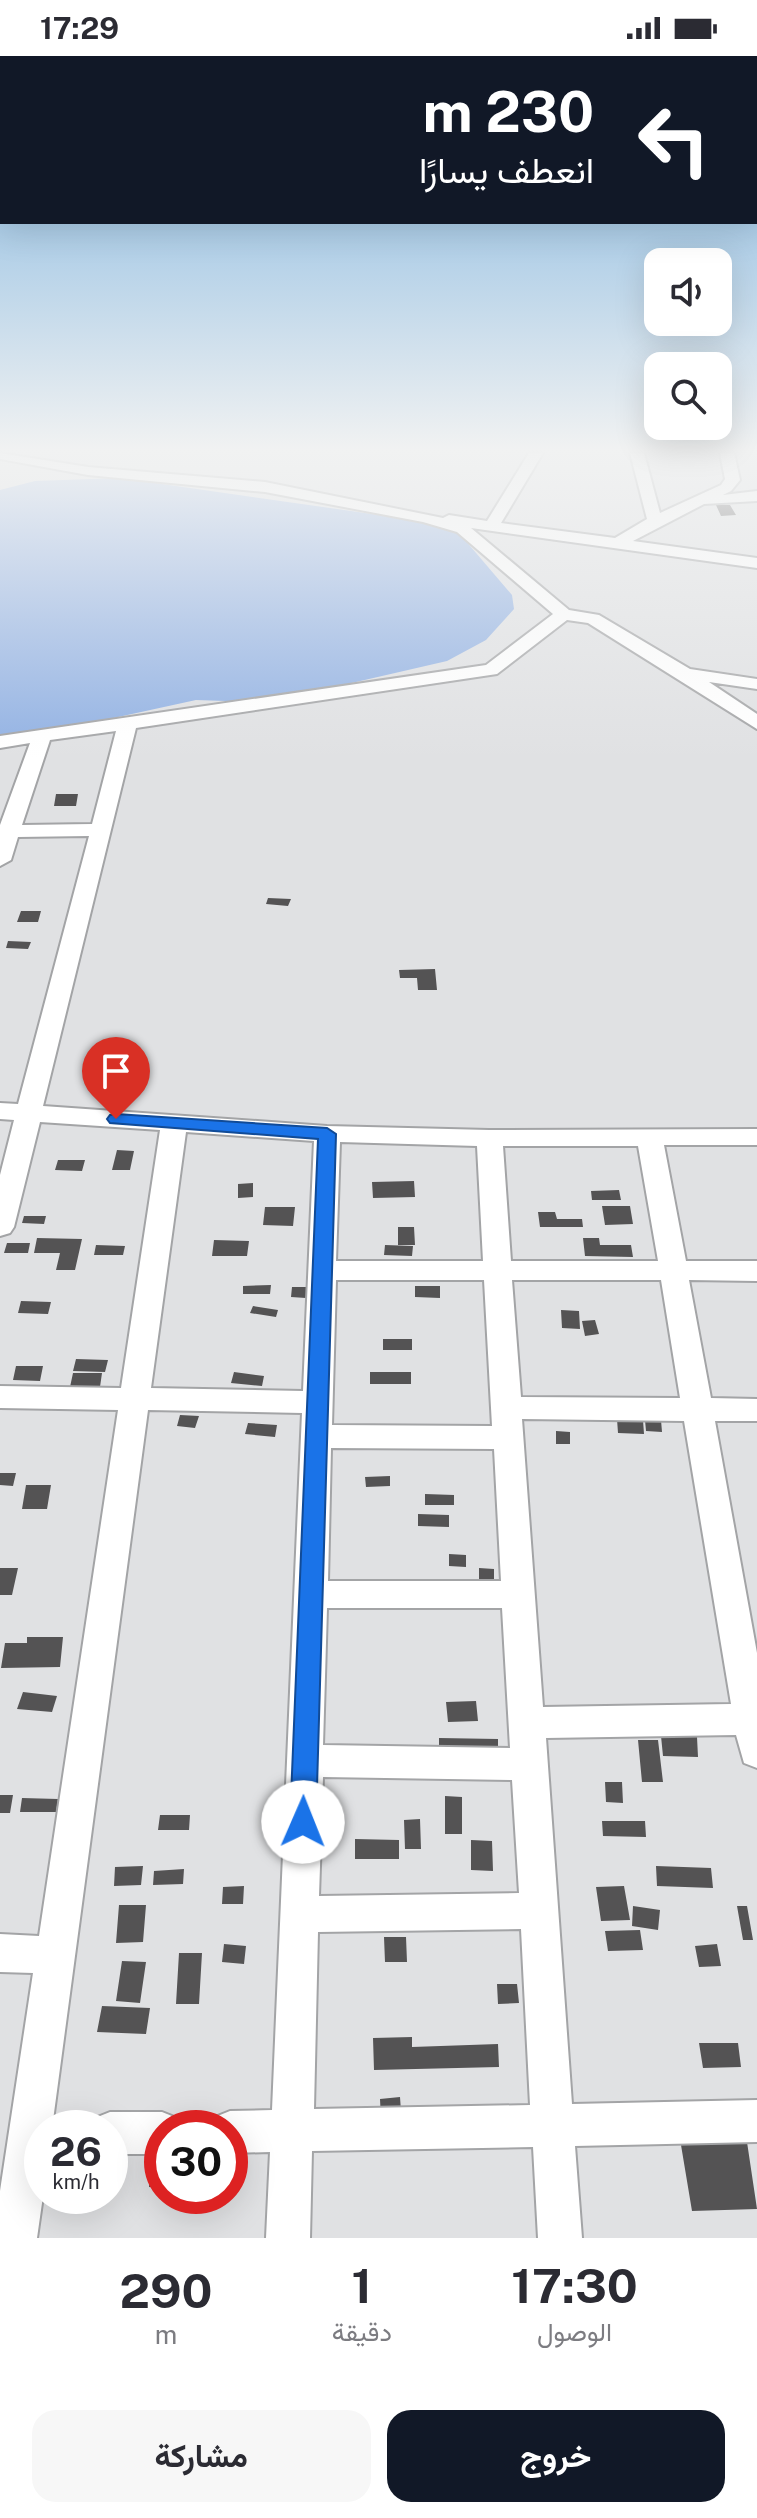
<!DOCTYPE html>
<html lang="ar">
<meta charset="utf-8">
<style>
:root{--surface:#fff;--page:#f7f7f7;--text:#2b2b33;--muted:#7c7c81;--accent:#111827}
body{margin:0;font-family:"Public Sans",Vazirmatn,sans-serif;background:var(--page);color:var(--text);direction:rtl;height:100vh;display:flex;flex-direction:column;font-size:30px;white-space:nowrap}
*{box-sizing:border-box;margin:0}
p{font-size:26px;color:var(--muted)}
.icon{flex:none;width:44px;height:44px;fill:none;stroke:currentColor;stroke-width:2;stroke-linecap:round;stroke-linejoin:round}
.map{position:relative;height:2182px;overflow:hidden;direction:ltr}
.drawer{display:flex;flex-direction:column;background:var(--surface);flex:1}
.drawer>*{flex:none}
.top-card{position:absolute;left:0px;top:0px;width:758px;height:168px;box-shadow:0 8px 32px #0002;direction:rtl;background:#111827;color:#fff;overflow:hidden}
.controls{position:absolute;left:644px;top:192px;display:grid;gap:16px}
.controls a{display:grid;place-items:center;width:88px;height:88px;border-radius:16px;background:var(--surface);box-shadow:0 8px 32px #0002;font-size:40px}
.speed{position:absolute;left:24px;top:2054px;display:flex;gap:16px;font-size:40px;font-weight:700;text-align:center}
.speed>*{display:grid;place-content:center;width:104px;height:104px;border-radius:50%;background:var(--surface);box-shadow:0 8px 32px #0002;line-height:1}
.speed small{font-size:20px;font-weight:400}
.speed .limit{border:12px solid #d22;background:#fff;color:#111}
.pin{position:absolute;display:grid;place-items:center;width:68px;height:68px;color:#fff;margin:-82px -34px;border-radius:50% 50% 50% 0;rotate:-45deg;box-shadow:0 0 8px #0007}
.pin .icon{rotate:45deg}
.me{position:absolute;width:88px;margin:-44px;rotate:1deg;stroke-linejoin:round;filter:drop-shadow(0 0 6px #0008)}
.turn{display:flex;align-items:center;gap:28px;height:168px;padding:0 32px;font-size:36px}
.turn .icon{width:104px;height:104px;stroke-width:2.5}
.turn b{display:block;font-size:56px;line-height:68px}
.eta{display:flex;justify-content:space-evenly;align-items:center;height:136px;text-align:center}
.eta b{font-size:48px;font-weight:700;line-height:56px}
.primary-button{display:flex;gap:16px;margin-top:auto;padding:16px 32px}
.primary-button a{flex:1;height:92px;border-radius:24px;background:var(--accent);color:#fff;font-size:32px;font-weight:700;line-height:92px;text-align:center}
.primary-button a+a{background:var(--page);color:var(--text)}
.status{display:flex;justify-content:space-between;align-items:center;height:56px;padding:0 40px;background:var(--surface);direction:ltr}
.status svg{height:22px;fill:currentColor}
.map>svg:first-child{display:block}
</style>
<div class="status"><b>17:29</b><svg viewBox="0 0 49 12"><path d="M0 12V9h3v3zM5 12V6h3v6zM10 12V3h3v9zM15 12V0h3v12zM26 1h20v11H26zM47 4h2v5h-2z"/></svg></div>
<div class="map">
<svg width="757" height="2182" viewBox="0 0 757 2182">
<rect width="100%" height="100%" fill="#e0e1e3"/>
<path fill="#91b1e3" d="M120,422L421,465L459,477L512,539L514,553L486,584L447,605L304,638L255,646L196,644L109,663L0,679V434L35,425Z"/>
<path fill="#545354" d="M716,449H730L736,459L721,460Z
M56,738H78L76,750H54Z
M268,842L291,843L288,850L266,848Z
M21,855H41L38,866H17Z
M8,885L31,886L28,893L6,892Z
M435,913L437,934H418L417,922H400L399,914Z
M117,1094L134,1095L130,1114H112Z
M58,1104H85L82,1115L55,1114Z
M414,1125L415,1141L373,1142L372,1126Z
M253,1127V1141L238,1142V1128Z
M619,1134L621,1144H592L591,1135Z
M602,1150H630L633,1168L605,1169Z
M265,1151H295L293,1170L263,1169Z
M538,1156H555L557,1163H582L583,1171H540Z
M24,1160H46L44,1168L22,1167Z
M398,1171H414L415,1189H398Z
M37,1182L82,1183L75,1214H56L60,1197H34Z
M583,1182H599L600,1189H631L633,1201L585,1200Z
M214,1184L249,1185L247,1200H212Z
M7,1187H30L28,1197H4Z
M96,1189L125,1190L123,1199H94Z
M385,1189L413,1190L412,1200L384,1199Z
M271,1229L270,1238H243V1230Z
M415,1230H440V1242L415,1241Z
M292,1231H307L306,1242L291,1241Z
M21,1245L51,1246L48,1258L18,1257Z
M253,1250L278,1254L276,1261L250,1257Z
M561,1254L579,1255L580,1273L562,1272Z
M595,1264L599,1278L585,1280L582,1265Z
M383,1283H412V1294H383Z
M76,1303L108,1304L105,1316L73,1315Z
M16,1310H43L40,1325L13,1324Z
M234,1316L264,1320L262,1330L231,1327Z
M370,1316H411V1328H370Z
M73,1317H102L100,1331H70Z
M180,1359L199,1360L195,1372L177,1370Z
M617,1363L643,1364L644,1378L618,1377Z
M645,1364H661L662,1376L646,1375Z
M248,1367L277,1369L275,1381L245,1378Z
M556,1375L570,1376V1388H556Z
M0,1417H16L13,1430L0,1429Z
M390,1420V1430L366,1431L365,1421Z
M26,1429H51L47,1453H22Z
M425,1438L454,1439V1449H425Z
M418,1458L449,1459V1471L418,1470Z
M449,1498L466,1499V1511L449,1510Z
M0,1512H18L12,1539H0Z
M479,1512L494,1513V1528H479Z
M27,1581H63L60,1611L1,1612L5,1587H27Z
M23,1636L57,1640L52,1656L17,1653Z
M476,1645L478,1665L448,1666L446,1646Z
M661,1680L697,1681L698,1701L663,1700Z
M439,1682L498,1683V1700L439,1698Z
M638,1684H658L663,1726H642Z
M605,1726H622L623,1747L606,1746Z
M0,1739H13L10,1757H0Z
M445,1740L462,1741V1778H445Z
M22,1742L58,1743L56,1756H20Z
M160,1759H190L189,1774H158Z
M420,1763L421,1793H405L404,1764Z
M602,1765H645L646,1781L603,1780Z
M355,1783L399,1784V1803H355Z
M471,1784L492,1785L493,1815L471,1814Z
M143,1810L141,1829L114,1830L115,1811Z
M656,1810L711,1812L713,1832L657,1830Z
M184,1813L183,1828L153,1829L154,1815Z
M244,1830L243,1848H222L223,1831Z
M624,1830L630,1864L601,1865L596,1831Z
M119,1849H146L143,1886L116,1887Z
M633,1850L660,1854L658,1874L632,1870Z
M737,1850H747L753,1884H743Z
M640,1874L643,1894L608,1895L605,1875Z
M384,1881H406L407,1906H385Z
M224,1888L246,1890L244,1908L222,1906Z
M717,1888L721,1910L699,1911L695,1890Z
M179,1897H202L199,1948H176Z
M122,1905L146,1906L140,1947L116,1945Z
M497,1928H517L519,1947L498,1948Z
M102,1950L150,1952L146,1978L97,1976Z
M412,1981V1991L498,1988L499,2011L374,2014L373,1982Z
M699,1987H738L741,2011L703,2012Z
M400,2041L403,2083L382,2085L380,2043Z
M154,2084H162V2132L149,2131Z
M747,2086L757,2153L692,2155L681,2089Z"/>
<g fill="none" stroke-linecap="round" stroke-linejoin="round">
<g stroke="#a3a4a6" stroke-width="4">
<path id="minor" d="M0,397L88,411L265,426L443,462L449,459L487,465L529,397H543L501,467L615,482L647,463L630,397H644L660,457L721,429L725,423L720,397H734L740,424L731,435L723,439L757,435V445L704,448L633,485L757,502V512L471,472L569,554L599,559L690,613L757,623V633L709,626L757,658V673L588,567L567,564L497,618L136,672L43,1050L327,1070L489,1074L757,1073V1089H664L686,1205H757V1225L689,1224L711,1342L757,1343V1365H715L757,1597V1712L744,1707L736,1679L546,1682L572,2048L757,2044V2086L575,2090L582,2182H538L533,2091L312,2095L310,2182H266L270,2096L230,2097V2072H210L215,2061L230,2055L272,2054L302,1357L148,1354L52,2072H42L43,2140L37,2182H0V2135L33,1917L0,1916V1878L39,1880L118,1354L0,1352V1330L121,1332L160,1074L40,1066L14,1171L10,1177L0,1180V1119L14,1064L0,1063V1047L18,1048L89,780L18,781L11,804L0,810V769L30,687L0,692V680L486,609L553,558L457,476L423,466L265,436L88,419L0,403ZM116,675L92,768L22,769L50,684ZM186,1076L314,1085L303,1335L151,1332ZM340,1086L477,1090L483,1205H336ZM503,1090H638L658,1205H511ZM336,1224H484L492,1370L332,1369ZM512,1224H661L680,1342L521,1341ZM522,1363L684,1365L731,1648L543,1651ZM331,1392L494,1393L501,1525H328ZM327,1552H502L510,1692L323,1689ZM323,1721L512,1724L519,1837L319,1840ZM521,1873L530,2049L314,2053L318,1876Z
M110,2056H162L177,2062L181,2072H162V2098H110V2072H91L95,2062Z"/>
</g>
<use href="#minor" fill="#fff" fill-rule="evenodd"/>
</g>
<linearGradient id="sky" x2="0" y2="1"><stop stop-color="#77b0de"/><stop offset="0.56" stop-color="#f1f2f2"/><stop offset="1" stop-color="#f1f2f2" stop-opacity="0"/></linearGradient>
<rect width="757" height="703" fill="url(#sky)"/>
<path fill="#1a73e8" stroke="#114b97" stroke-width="2" d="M116,1058L327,1072L336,1078L316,1766L312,1774L303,1778L293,1774L290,1766L318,1083L110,1067L107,1063L110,1059Z"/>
</svg>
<div class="controls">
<a><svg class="icon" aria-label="sound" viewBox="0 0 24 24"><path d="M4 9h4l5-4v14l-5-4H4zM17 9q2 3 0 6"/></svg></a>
<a><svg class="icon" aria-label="search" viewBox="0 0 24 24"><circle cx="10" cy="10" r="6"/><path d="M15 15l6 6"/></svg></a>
</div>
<div class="speed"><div>26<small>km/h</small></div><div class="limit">30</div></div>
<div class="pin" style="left:116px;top:1063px;background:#d93025"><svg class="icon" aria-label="arrive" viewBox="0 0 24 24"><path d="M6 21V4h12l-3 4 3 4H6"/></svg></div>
<svg class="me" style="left:303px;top:1766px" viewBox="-20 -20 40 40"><circle r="19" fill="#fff"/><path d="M0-13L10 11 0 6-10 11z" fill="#1a73e8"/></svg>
<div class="top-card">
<div class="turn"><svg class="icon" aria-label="left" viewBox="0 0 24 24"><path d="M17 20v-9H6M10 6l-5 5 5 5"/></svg><div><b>230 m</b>انعطف يسارًا</div></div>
</div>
</div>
<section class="drawer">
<div class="eta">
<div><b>17:30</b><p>الوصول</p></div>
<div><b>1</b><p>دقيقة</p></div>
<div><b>290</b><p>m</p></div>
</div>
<div class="primary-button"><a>خروج</a><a>مشاركة</a></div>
</section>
